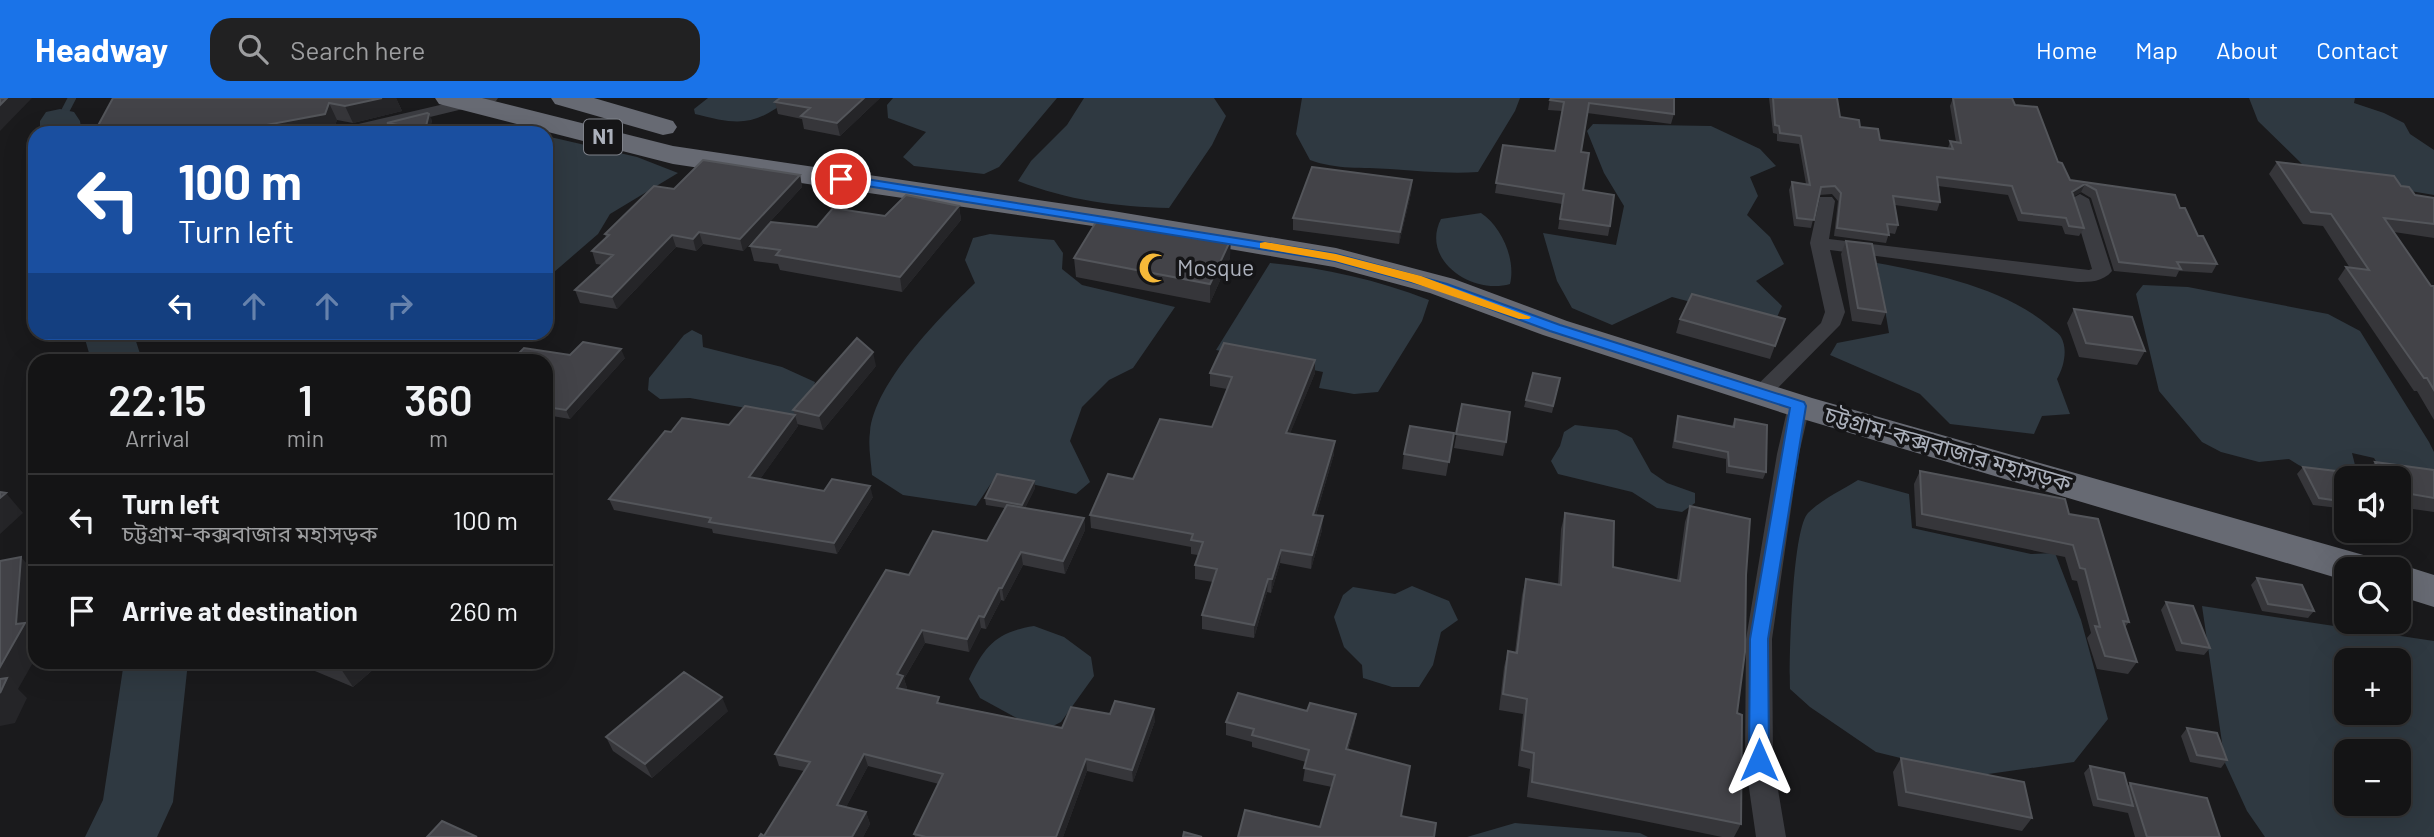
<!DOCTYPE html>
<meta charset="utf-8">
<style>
:root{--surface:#141415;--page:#212122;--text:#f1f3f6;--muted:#9d9ea0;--line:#333334;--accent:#1a73e8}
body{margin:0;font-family:Barlow,"Noto Sans Bengali",sans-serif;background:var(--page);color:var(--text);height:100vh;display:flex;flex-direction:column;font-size:26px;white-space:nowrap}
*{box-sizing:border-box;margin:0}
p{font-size:23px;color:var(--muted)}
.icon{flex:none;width:38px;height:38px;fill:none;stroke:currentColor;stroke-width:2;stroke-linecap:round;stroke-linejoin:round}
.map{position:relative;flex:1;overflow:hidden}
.details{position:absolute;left:28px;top:256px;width:525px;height:315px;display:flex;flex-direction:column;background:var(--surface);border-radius:21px;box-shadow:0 7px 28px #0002,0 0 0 2px var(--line)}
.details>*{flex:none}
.guide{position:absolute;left:28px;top:28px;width:525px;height:214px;border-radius:21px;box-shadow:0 7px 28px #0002,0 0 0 2px var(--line);background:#1a4fa0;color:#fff;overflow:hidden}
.tools{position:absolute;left:2334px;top:368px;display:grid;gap:14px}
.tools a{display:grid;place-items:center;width:77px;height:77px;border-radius:14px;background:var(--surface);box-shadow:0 7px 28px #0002,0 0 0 2px var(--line);font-size:35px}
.pin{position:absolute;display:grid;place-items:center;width:60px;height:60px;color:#fff;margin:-30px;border:4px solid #fff;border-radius:50%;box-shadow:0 2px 7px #0007}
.me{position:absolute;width:77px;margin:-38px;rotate:0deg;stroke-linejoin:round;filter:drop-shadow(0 0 5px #0008)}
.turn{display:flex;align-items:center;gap:24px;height:147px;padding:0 35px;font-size:32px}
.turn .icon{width:91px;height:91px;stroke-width:2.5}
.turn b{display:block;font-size:49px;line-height:60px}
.lanes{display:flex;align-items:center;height:66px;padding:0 35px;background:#0003;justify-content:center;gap:35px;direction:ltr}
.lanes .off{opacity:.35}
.eta{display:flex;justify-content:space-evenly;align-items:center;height:119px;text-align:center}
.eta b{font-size:42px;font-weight:600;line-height:49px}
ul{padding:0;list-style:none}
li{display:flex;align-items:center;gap:21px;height:91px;padding:0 35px;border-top:2px solid var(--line)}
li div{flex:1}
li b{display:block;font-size:26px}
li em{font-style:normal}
header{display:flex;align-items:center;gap:42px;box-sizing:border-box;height:98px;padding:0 35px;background:var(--accent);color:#fff}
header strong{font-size:33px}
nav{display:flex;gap:38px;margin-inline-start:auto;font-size:24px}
.search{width:490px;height:63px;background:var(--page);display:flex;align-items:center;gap:18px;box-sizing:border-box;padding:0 24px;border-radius:21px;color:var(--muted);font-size:26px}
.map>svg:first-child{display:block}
</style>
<header>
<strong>Headway</strong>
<div class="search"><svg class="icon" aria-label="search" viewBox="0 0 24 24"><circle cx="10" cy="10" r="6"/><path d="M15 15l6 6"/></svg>Search here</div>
<nav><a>Home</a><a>Map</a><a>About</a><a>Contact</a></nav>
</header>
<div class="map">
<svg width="2434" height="739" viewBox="0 0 2434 739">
<rect width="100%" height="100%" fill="#1a1a1c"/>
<path fill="#2f3941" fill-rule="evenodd" d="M708,0H790C754,29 738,27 695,16L694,11Z
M893,0H1057L999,69L984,76L914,68L903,59L926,34L888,20L887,7Z
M1084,0H1214L1226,18L1212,47L1169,110C1117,109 1067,102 1018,83L1031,63L1067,27Z
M1302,0H1520L1515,13L1478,74C1448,76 1420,73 1390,71C1362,69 1337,72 1310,62L1296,36Z
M2249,0H2355L2354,5L2384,15L2404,25L2410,36L2434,52V97L2369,86L2302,66L2258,23Z
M1593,26L1711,28L1760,51L1776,68L1750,79L1758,98L1747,117L1770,139L1784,166L1756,183L1782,208L1774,226L1672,199L1612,227L1572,210L1557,183L1543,135L1616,147L1624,108L1604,75L1587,33Z
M546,38L637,59L678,75L610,116L598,136L546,181Z
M1481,115C1502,129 1516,162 1510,186C1472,197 1420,162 1441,121Z
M990,136L1054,142L1063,155L1062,171L1082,187L1175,209L1133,270L1109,282L1082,309L1070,343L1090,384L1076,396L996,378L976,408L903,397L872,377C871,363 868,348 870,334C874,285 941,218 975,185L965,162L973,140Z
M1270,165C1326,170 1377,182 1429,202L1422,223L1378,294L1354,296L1319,290L1323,274L1216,252Z
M1877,165C1935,176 2002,189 2049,228C2052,231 2059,235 2061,239C2068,251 2064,269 2057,281L2070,316L2042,318L2034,336L1950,326L1920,296L1830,257L1837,245L1889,235Z
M2143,187L2188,189L2328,216L2360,233L2429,344L2434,354V379L2381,372L2374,360L2352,355L2355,367C2332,380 2311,376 2289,361L2259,364L2221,354L2202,344L2159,293L2136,196Z
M692,232L702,237L703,249L782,269L815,284L811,300L796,319L690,300L660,301L648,292L649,280L684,237Z
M1575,327L1617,332L1632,340L1651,374L1667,385L1695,395V405L1682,414L1657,410L1632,394L1558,376L1551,363L1560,348L1564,334Z
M1858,382L1909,396L1912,430L2031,456L2055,455L2081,522L2108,621L2074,664L1974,678L1876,654L1810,609L1790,591C1789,562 1792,432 1808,415C1821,402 1842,392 1858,382Z
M1412,488L1449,503L1458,522L1441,534L1433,567L1419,589H1392L1363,580L1362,567L1344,549L1334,519L1343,497L1353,489L1395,496Z
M2202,508L2434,543V739H2265L2247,713L2225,665ZM2347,562H2399V614H2347ZM2347,653H2399V705H2347Z
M1034,528L1064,539L1091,559L1094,578L1061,624L1053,628L1033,629L980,600L969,581C985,547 997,534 1034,528Z
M1515,725L1640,735L1648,739H1467Z"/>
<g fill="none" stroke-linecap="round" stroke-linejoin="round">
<path stroke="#2f3941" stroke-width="8" d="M60,23L72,0"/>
<path fill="#2f3941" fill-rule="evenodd" d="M60,11L74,14L80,23L82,35H40V23L46,14Z
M83,234H133L142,262H91Z
M124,564H188L173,704L157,739H85L103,702Z"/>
<path fill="#3b3c41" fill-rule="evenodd" d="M470,0H498L496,3L364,35H335L337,31Z
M2080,96L2089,101L2112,173C2103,184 2090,184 2077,184L1830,152L1845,214L1840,227L1768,300H1752L1749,295L1821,225L1825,214L1810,145L1820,99H1832L1835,103L1829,141L2089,172L2092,171L2071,101Z
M1799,301L1807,303L1810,308L1799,356L1772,541L1773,662L1786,739H1756L1745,662L1746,541L1777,356L1788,308L1791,303Z"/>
<path fill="#676a73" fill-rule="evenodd" d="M435,0H482L673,48L1113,113L1336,150L1454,181L1567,223L1812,300L2374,460L2380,471H2347V483L1786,316L1543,237L1430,195L1334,169L1113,131L673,66L439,6Z
M551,0H594L673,23L677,29L673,35L663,37L555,6Z
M2399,466L2434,477V509L2399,498V471H2385Z"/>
</g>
<path fill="#36363a" d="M113,0H396L402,13L353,25L337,22L333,33L320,35H94Z
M780,0H880L840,38L804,31L802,21L778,16L775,4Z
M1550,0L1674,16L1671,26L1587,15L1581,54L1583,92L1610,128L1608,138L1558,131L1562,106L1495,95L1503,47L1555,53L1562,13L1548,12Z
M1769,0H1837L1840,19L1860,29L1880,42L1948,50L1950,43L1956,44L1950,8L1953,0H2012L2015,7L2058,64L2070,82L2180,110L2217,166L2212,175L2179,173L2176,179L2114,173L2091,100L2081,94L2074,98L2084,130L2079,138L2065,136L2062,128L2018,123L2008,97L1938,88L1940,104L1937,113L1895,107L1898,127L1895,136L1889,135L1886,145L1834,138L1838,103L1832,96L1819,97L1811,130L1794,128L1789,92L1792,84L1806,86L1799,46L1777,43V36L1773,35Z
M432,22L429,35H410L390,31L387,25Z
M2277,64L2401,88L2415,97L2434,100V140L2394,134L2431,188H2434V322L2417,293H2414L2338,181L2346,169L2350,170L2323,128L2303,126L2269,76Z
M800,77L802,89L743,153L703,146L696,153L676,149L617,211L580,205L575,192L603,167L596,166L592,153L606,140L605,136L674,91Z
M1412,82L1411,95L1399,146L1293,132V120Z
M959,108L961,122L902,194L780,172L778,166L754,163L750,148L817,129L885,118Z
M1846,143L1886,214L1881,227L1852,223L1841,156Z
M1074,160H1230L1210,205L1076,179Z
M2074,211L2145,253L2137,267L2079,259L2067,225Z
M1680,221H1785L1770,261L1676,235Z
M570,257L625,260L570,321L546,317V262Z
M876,268L823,332L797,326L798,328L760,381L824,393L873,399L837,456L713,435L712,431L614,412L609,401L671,334L729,327L795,317L793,312Z
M1210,275H1315L1290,335L1334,356L1316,417L1322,432L1311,471L1280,465L1271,495L1267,494L1254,540L1202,531V517L1213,484L1195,481V467L1198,457L1191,456V449L1091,430L1090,417L1133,381L1212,329L1227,291L1210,288Z
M1560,280L1552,315L1524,309L1526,302Z
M1462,306L1506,344L1503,358L1454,350Z
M1678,318L1732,328L1735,321L1766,374L1763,381L1726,375V361L1672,350L1676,325Z
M1454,335L1446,378L1402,371L1404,356Z
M2375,364L2434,372V414L2399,409V380H2367L2365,376Z
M2303,369L2347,394V411L2313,407L2297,376Z
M1920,373L2069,416L2129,524L2125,529L2137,564L2128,576L2097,571L2087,540L2091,535L2077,483L2072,482L2065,459L1916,428L1914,386Z
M1034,383L1035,390L1025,410L1084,420L1085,432L1065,476L1023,467L1004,503L1001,502L986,531L981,530L969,554L925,545L904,581L907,590L906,592L941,605L1062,630L1155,623L1133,684L1087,673L1063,739H915L914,736L939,686L868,668L846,709L866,714L870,726L863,739H759L764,738L804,673L779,668L775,656L909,477L987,443L1005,410L986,407L985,400Z
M1690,408L1746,477L1737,615L1741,726L1734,739H1722L1527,699L1530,671L1518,668L1523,616L1499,612L1504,569L1508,553L1515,554L1522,497L1526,481L1558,487L1561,431L1565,415L1613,469L1677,482L1685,424Z
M2257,480L2314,513L2308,520L2262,513L2251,487Z
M2166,504L2210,550L2204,557L2176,553L2161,512Z
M300,564H382L353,589L303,568Z
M728,613L652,680L613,653L606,639Z
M1307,613L1356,616L1354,629L1348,652L1320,729L1332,689L1303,683L1306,664L1252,649V644L1226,637V624Z
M2187,630L2227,662L2221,670L2190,664L2181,638Z
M1901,660L2032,720L2022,733L1898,708L1893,674Z
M2090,668L2128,688L2130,685L2220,739H2135L2128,715L2093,708L2084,675Z"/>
<path fill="#252528" d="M7,0H32L0,33V7Z
M382,0H396L402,13L353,25L345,8Z
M864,0H880L840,38L837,25Z
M329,5L337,22L333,33L320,35H266V27Z
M429,16L432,22L429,35H427L425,32Z
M800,77L802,89L743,153L740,141Z
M1412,82L1411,95L1399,146L1400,134Z
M2085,86L2081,94L2068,102L2072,94Z
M959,108L961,122L902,194L900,179Z
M699,134L703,146L696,153L693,141Z
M672,137L676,149L617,211L612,199Z
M1231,141L1230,160L1210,205V186Z
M621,251L625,260L570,321L566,312Z
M873,254L876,268L823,332L819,318Z
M1315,262V275L1285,348L1286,335Z
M795,317L798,328L753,391L749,379Z
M1335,343L1334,356L1312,430L1313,417Z
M1034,383L1035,390L1023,414L1022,407Z
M870,388L873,399L837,456L834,445Z
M6,395L23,415L0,436V400Z
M1323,418L1322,432L1311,471L1312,457Z
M1084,420L1085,432L1065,476L1063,463Z
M1281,452L1280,465L1271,495L1272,481Z
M1021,454L1023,467L1004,503L1002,490Z
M21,459L35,475V561L18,591L27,600L15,625L0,628V569L16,526Z
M1268,481L1267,494L1254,540V527Z
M999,490L1001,502L986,531L984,519Z
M979,518L981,530L969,554L967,541Z
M922,532L925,545L904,581L907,590L900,602L897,590V576Z
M349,564H382L353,589L341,571Z
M722,599L728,613L652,680L645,666Z
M1154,611L1155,623L1133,684L1132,672Z
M1356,616L1354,629L1344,664L1346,651Z
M864,656L868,668L841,719L837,707Z
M1086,661L1087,673L1063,739H1056Z
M866,714L870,726L863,739H852Z"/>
<path fill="#434348" stroke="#53555a" stroke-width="2" d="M0,0H7L0,7Z
M113,0H382L345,8L329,5L325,16L266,27V35H94Z
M780,0H864L837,25L801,18L810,10L775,4Z
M1551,0H1674V16L1589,5L1581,54L1589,55L1583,92L1614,97L1610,128L1560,121L1564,96L1496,85L1503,47L1555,53L1564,4L1550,2Z
M1773,0H1837L1840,19L1859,22L1860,29L1878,31L1880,42L1953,51L1950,43L1961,45L1953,0H2012L2015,7L2037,9L2058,64L2062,65L2070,82L2175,97L2180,110H2185L2198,138H2203L2217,166L2177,164L2181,171L2119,164L2096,92L2085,86L2072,94L2084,130L2069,128L2066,120L2022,115L2012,88L1937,79L1940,104L1893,98L1898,127L1887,126L1889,137L1837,130L1841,95L1835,88L1821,89L1814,122L1797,120L1792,84L1810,87L1801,38L1780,35L1779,28L1775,27Z
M427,15L429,16L425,32L387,25Z
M703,62L800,77L740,141L699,134L693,141L672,137L612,199L575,192L613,157L592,153L609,137L605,136L654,88L674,91Z
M2277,64L2394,78L2401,88L2409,89L2415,97L2434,100V126L2384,120L2431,188H2434V292L2427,280H2424L2346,169L2369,172L2331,116L2311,114Z
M1312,69L1412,82L1400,134L1293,120Z
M906,97L959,108L900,179L776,157L780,152L750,148L771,124L817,129L833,110L885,118Z
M1099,119L1231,141L1210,186L1074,160Z
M1846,143L1872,146L1886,214L1858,210Z
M1692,196L1785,221L1775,248L1680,221Z
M2074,211L2132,219L2145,253L2086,245Z
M857,240L873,254L819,318L793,312Z
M583,244L621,251L566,312L546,309V262H512L524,250L570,257Z
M1224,245L1315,262L1286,335L1335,343L1313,417L1323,418L1312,457L1281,452L1272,481H1268L1254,527L1202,517L1217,471L1195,467L1203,444L1191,442L1193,436L1090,417L1108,376L1133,381L1160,321L1212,329L1232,279L1210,275Z
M1533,275L1560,280L1553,308L1526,302Z
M1462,306L1510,314L1506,344L1456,336Z
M745,308L795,317L749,379L824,393L832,381L870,388L834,445L709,424L711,420L609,401L665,333L671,334L682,320L729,327Z
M1678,318L1734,329L1735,321L1767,327L1766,374L1729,368L1728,354L1675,343Z
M1410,328L1454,335L1449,364L1404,356Z
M2375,364L2434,372V400L2399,394V380H2384Z
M2303,369L2336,373L2347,394V404L2319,400Z
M1920,373L2065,401L2069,416L2098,421L2129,524L2123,523L2137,564L2105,558L2095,528L2100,529L2085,471L2080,470L2073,447L1922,416Z
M997,376L1034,383L1022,407L985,400Z
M0,394L6,395L0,400Z
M1007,407L1084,420L1063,463L1021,454L1002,490H999L984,519L979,518L967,541L922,532L897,576L903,578L897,590L939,599L937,605L1062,630L1071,609L1110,616L1115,603L1154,611L1132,672L1086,661L1056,739H926L914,736L943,676L864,656L837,707L866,714L852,739H759L761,736L764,738L810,664L775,656L886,472L909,477L933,433L987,443Z
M1690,408L1750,421L1746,477L1745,554L1737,615L1742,617L1741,726L1532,684L1534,655L1522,652L1527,601L1503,596L1508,553L1517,555L1526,481L1561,487L1565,415L1614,423L1613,469L1680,483Z
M21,459L16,526L25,525L0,569V463Z
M2257,480L2302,487L2314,513L2268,506Z
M2166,504L2193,508L2210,550L2182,545Z
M322,564H349L341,571Z
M684,574L722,599L645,666L606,639Z
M7,580L0,595V581Z
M1238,595L1307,613L1310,605L1356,616L1346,651L1410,668L1401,718L1436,725L1434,739H1238L1245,712L1320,729L1335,677L1304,670L1309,652L1252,637L1254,631L1226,624Z
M2187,630L2217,635L2227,662L2197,657Z
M1901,660L2024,684L2032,720L1906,694Z
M2090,668L2124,675L2133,708L2098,701Z
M2130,685L2207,700L2220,739H2147Z
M442,723L477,739H427Z
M1184,734L1202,739H1183Z"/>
<path fill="#1a73e8" stroke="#114b97" stroke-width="2" d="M841,77L1336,156L1447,186L1560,227L1804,304L1806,308L1768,541L1769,662L1766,668L1759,670L1752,668L1749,662L1750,541L1790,310L1550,233L1437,191L1335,163L836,83L834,81Z"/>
<path fill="#f59e0b" d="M1265,144L1336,156L1421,178L1531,219L1529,221H1519L1411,184L1335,163L1260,150V145Z"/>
<defs>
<g id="mosque-bare" transform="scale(2.415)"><path d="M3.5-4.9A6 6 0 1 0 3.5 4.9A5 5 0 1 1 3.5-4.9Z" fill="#f5b939" stroke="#151517" stroke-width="2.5" paint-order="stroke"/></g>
</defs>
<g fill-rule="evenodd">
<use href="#mosque-bare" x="1154" y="170"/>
</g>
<g text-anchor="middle" stroke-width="7" stroke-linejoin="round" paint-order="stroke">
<rect fill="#151517" stroke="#7f828a" stroke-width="2" x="584" y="21.5" width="38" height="35" rx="5"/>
<g font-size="21" font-weight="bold" fill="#acb1bc">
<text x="603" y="46">N1</text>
</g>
<g font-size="23" fill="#acb1bc" stroke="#151517" text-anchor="start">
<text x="1177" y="178">Mosque</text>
</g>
<g font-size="23" fill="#acb1bc" stroke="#151517">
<text transform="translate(1948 351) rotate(16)" y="8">চট্টগ্রাম-কক্সবাজার মহাসড়ক</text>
</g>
</g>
</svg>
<div class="tools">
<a><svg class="icon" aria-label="sound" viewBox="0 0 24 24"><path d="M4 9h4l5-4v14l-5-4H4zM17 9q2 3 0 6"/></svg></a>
<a><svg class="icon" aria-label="search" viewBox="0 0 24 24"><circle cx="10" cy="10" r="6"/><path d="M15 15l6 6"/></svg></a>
<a>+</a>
<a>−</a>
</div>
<div class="pin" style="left:841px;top:81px;background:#d93025"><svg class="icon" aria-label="arrive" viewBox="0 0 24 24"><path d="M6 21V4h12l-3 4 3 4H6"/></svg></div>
<svg class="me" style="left:1759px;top:662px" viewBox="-20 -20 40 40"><path d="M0-17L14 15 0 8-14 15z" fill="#1a73e8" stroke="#fff" stroke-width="4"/></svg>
<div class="guide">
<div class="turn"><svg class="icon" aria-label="left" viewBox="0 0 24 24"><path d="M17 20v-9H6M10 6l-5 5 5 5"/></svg><div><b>100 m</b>Turn left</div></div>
<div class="lanes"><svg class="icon" aria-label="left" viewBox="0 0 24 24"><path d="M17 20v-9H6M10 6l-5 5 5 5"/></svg><svg class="icon off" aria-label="ahead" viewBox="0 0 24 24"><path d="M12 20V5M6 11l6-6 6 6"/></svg><svg class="icon off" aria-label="ahead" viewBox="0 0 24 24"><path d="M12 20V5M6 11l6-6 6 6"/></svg><svg class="icon off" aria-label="right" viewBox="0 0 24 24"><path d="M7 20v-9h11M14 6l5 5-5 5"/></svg></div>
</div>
<section class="details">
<div class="eta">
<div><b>22:15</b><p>Arrival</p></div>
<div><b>1</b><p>min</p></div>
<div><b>360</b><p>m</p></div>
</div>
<ul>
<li><svg class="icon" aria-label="left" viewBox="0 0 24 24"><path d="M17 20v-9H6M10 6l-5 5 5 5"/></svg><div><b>Turn left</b><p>চট্টগ্রাম-কক্সবাজার মহাসড়ক</p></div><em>100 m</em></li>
<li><svg class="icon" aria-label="arrive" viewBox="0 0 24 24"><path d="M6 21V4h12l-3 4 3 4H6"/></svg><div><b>Arrive at destination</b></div><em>260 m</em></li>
</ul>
</section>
</div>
